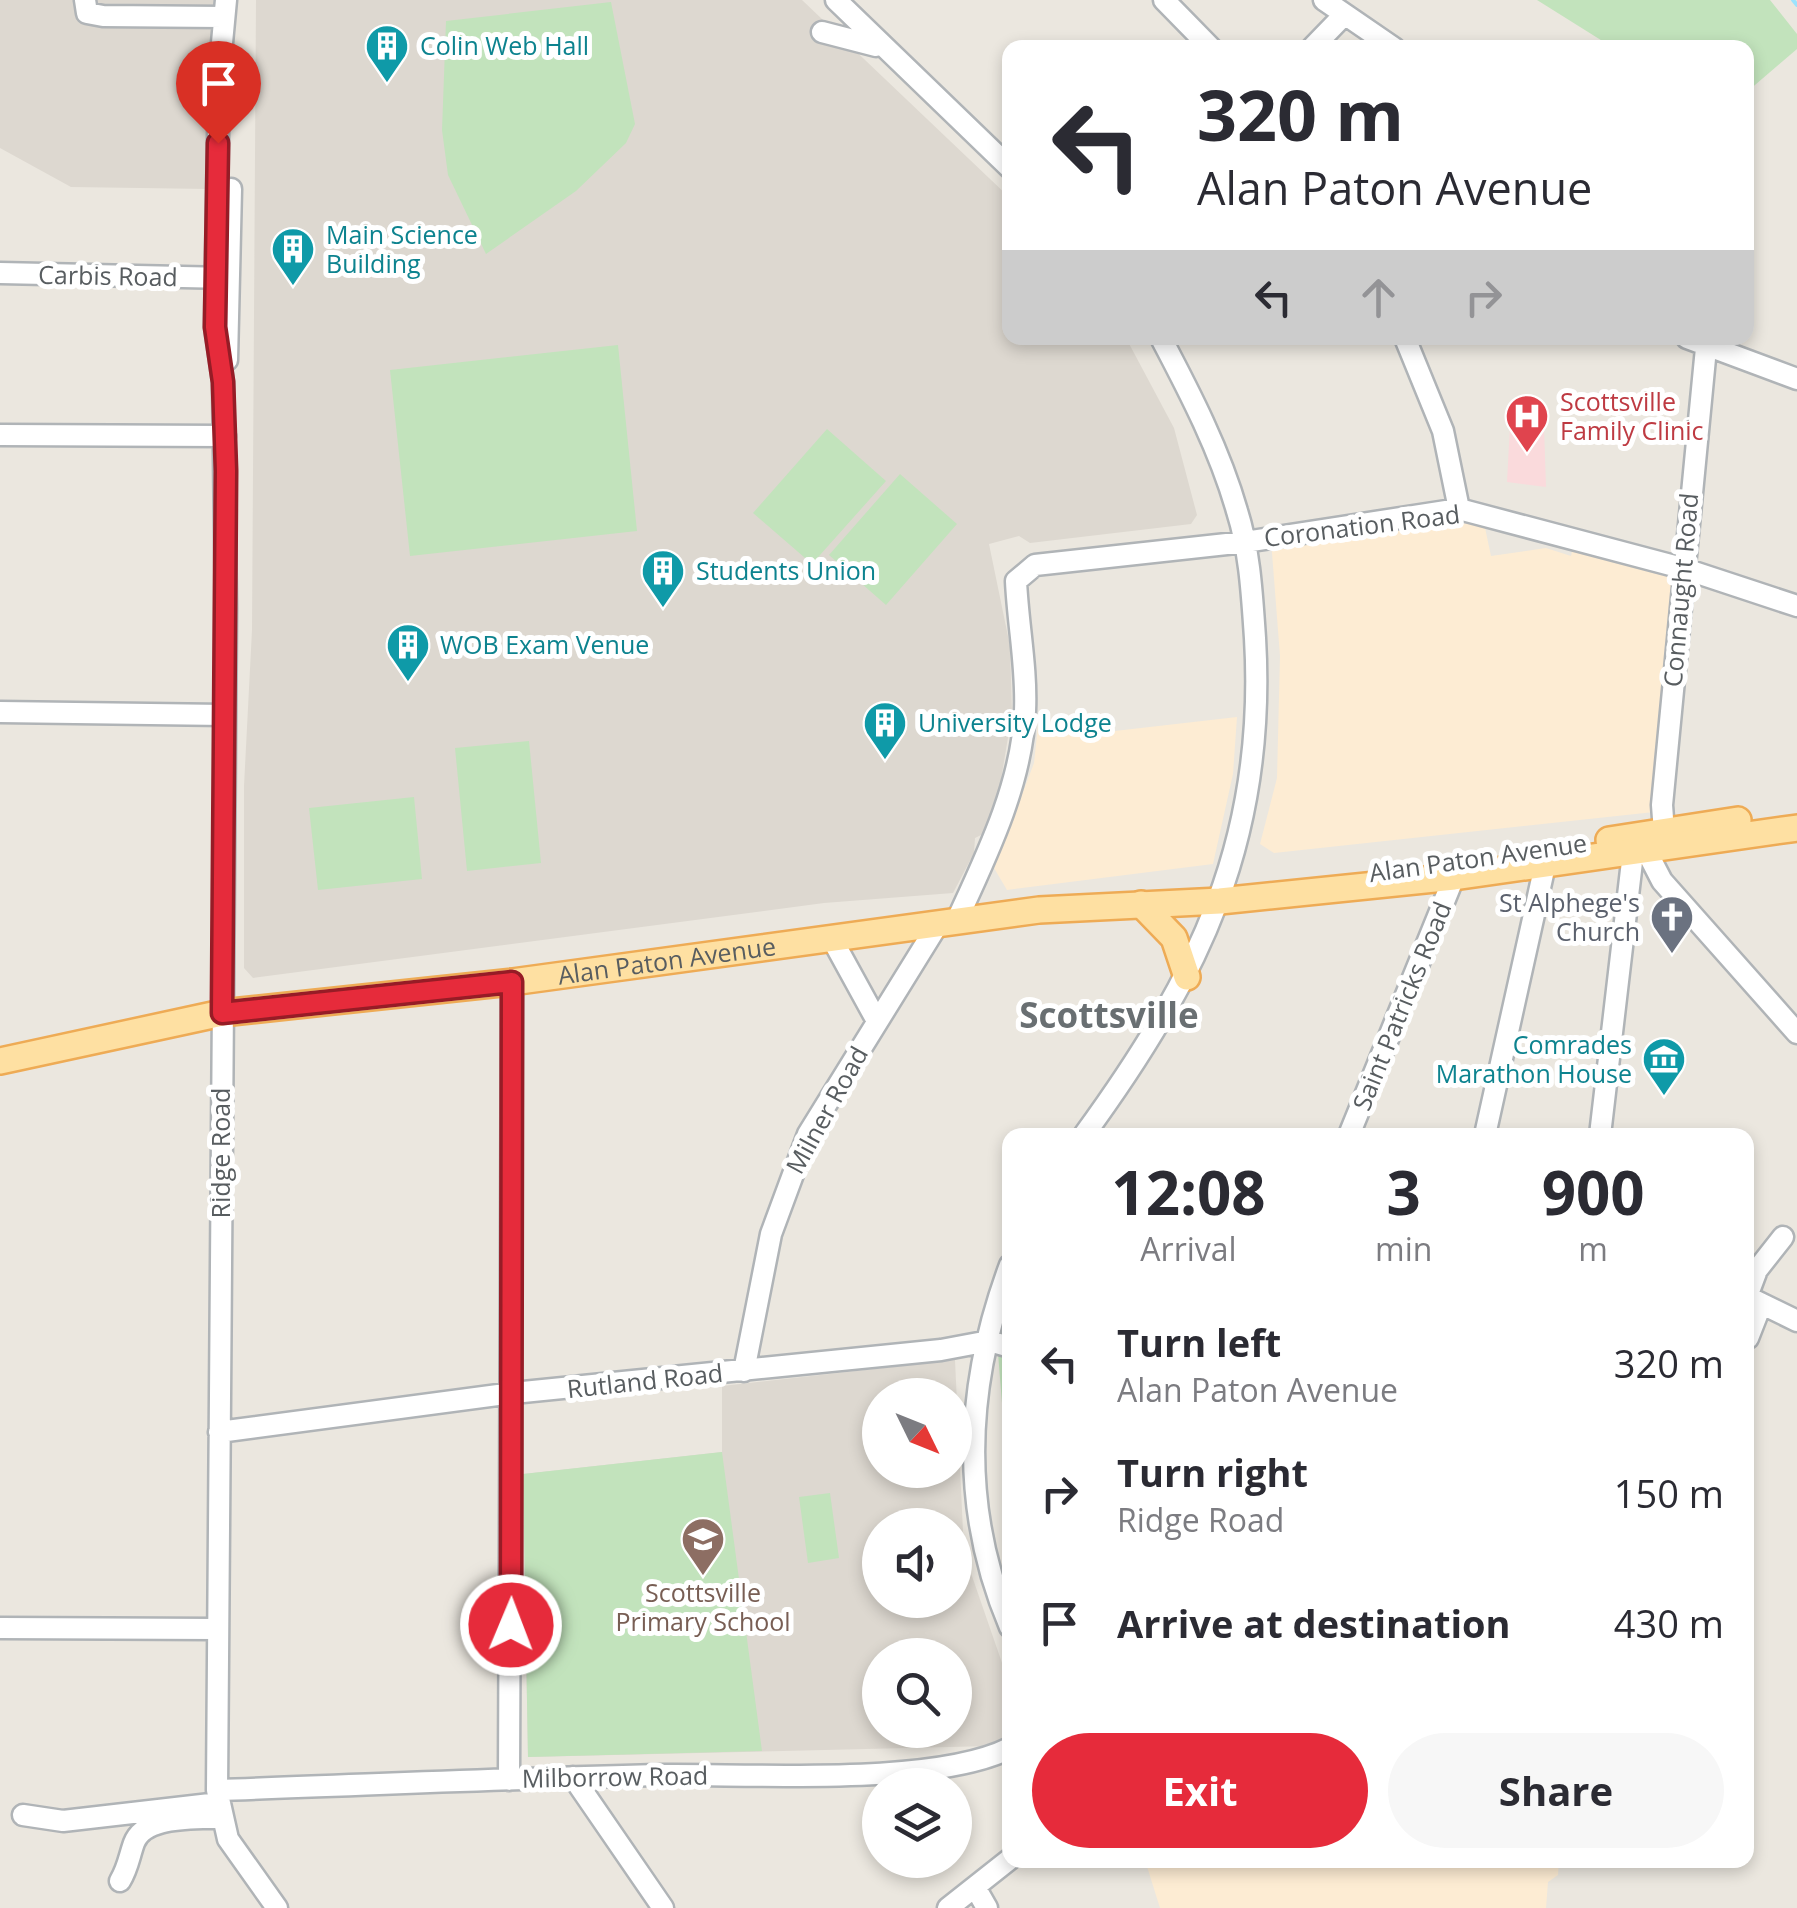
<!DOCTYPE html>
<style>
:root{--surface:#fff;--page:#f7f7f7;--text:#2b2b33;--muted:#7c7c81;--accent:#e62b3b}
body{margin:0;font-family:"Open Sans",sans-serif;background:var(--page);color:var(--text);height:100vh;display:flex;flex-direction:column;font-size:38px;white-space:nowrap}
*{box-sizing:border-box;margin:0}
p{font-size:32px;color:var(--muted)}
.icon{flex:none;width:55px;height:55px;fill:none;stroke:currentColor;stroke-width:2;stroke-linecap:round;stroke-linejoin:round}
.map{position:relative;flex:1;overflow:hidden}
.sheet{position:absolute;left:1002px;top:1128px;width:752px;height:740px;display:flex;flex-direction:column;background:var(--surface);border-radius:20px;box-shadow:0 5px 15px #0003}
.sheet>*{flex:none}
.guide{position:absolute;left:1002px;top:40px;width:752px;height:305px;border-radius:20px;box-shadow:0 5px 15px #0003;background:#fff;color:var(--text);overflow:hidden}
.needle{width:65px;rotate:133deg}
.controls{position:absolute;left:862px;top:1378px;display:grid;gap:20px}
.controls a{display:grid;place-items:center;width:110px;height:110px;border-radius:50%;background:var(--surface);box-shadow:0 5px 15px #0003;font-size:50px}
.pin{position:absolute;display:grid;place-items:center;width:85px;height:85px;color:#fff;margin:-102px -42px;border-radius:50% 50% 50% 0;rotate:-45deg;box-shadow:0 0 10px #0007}
.pin .icon{rotate:45deg}
.me{position:absolute;width:110px;margin:-55px;rotate:1deg;stroke-linejoin:round;filter:drop-shadow(0 0 8px #0008)}
.turn{display:flex;align-items:center;gap:35px;height:210px;padding:0 30px;font-size:45px}
.turn .icon{width:130px;height:130px;stroke-width:2.5}
.turn b{display:block;font-size:70px;line-height:85px}
.lanes{display:flex;align-items:center;height:95px;padding:0 30px;background:#0003;justify-content:center;gap:50px;direction:ltr}
.lanes .off{opacity:.35}
.eta{display:flex;justify-content:space-evenly;align-items:center;height:170px;text-align:center}
.eta b{font-size:60px;font-weight:700;line-height:70px}
.primary-button{display:flex;gap:20px;margin-top:auto;padding:20px 30px}
.primary-button a{flex:1;height:115px;border-radius:60px;background:var(--accent);color:#fff;font-size:40px;font-weight:700;line-height:115px;text-align:center}
.primary-button a+a{background:var(--page);color:var(--text)}
ul{padding:0;list-style:none}
li{display:flex;align-items:center;gap:30px;height:130px;padding:0 30px}
li div{flex:1}
li b{display:block;font-size:38px}
li em{font-style:normal}
.map>svg:first-child{display:block}
</style>
<div class="map">
<svg width="1797" height="1908" viewBox="0 0 1797 1908">
<rect width="100%" height="100%" fill="#ebe7df"/>
<path fill="#fdecd3" d="M1484,523L1491,556L1546,548L1571,556L1573,547L1678,576L1654,812L1274,853L1260,844L1277,778L1280,656L1271,540L1387,526Z
M1237,717L1233,774L1213,864L1007,890L994,868L1034,763L1038,726L1104,719L1106,732Z
M1145,1860H1559L1558,1875L1548,1882L1546,1908H1160Z"/>
<path fill="#ddd8d0" fill-rule="evenodd" d="M0,0H217L209,189L71,187L0,148Z
M256,0H802L1010,198V338H1126L1174,428L1197,515L1191,524L1030,543L1019,536L989,544L1010,646L1012,713L1000,786L985,833L975,838L974,853L953,893L824,903L253,978L244,968V786L252,630Z
M955,1360L964,1553L1010,1686V1733L991,1746L528,1757L523,1474L722,1452V1386ZM880,1395H955V1470H880ZM880,1525H955V1600H880ZM880,1655H955V1730H880Z"/>
<path fill="#fadadc" d="M1510,426H1544L1546,487L1507,482Z"/>
<path fill="#c2e3bc" d="M1537,0H1770L1797,34V49L1748,91V48L1612,47Z
M611,2L635,124L626,143L576,191L486,254L448,175L442,130L446,21Z
M618,345L637,531L410,556L390,370Z
M827,429L886,481L812,564L753,513Z
M900,474L957,524L886,605L829,555Z
M529,741L541,863L467,871L455,748Z
M414,797L422,879L318,890L309,808Z
M998,1353L1010,1357V1504Z
M722,1452L762,1751L528,1757L523,1474Z
M830,1493L839,1558L808,1563L799,1497Z"/>
<g fill="none" stroke-linecap="round" stroke-linejoin="round">
<path stroke="#9de3fd" stroke-width="4" d="M1793,0L1797,5"/>
<g stroke="#b0b4b7" stroke-width="25">
<path id="minor" d="M85,0L87,13L103,16L223,17
M226,0L219,75L215,327L223,382L226,608L217,1790L228,1839L277,1908
M836,0L1010,168
M1164,0L1211,48
M1324,0L1394,48
M822,32L876,46
M1312,48L1342,17
M0,273L228,278
M1405,338L1443,431L1459,509
M1687,338L1797,379
M227,360L231,189
M0,435L225,436
M0,712L225,715
M1664,832L1662,805L1706,348
M1647,852L1662,881L1797,1033
M956,922C986,857 1022,784 1025,711C1027,668 1018,625 1016,581L1035,565L1245,542L1459,509L1682,568L1797,606
M832,939L877,1021
M1084,1135C1199,977 1267,839 1255,638C1252,595 1250,552 1237,511C1220,451 1190,393 1161,338
M1349,1135L1454,877
M1485,1135L1545,865
M1600,1135L1633,853
M1010,1265C965,1386 959,1507 1010,1627
M1748,1294L1757,1270L1783,1237
M1752,1299L1797,1321
M1748,1338L1757,1315L1749,1295
M744,1371L771,1234L808,1134L938,924
M219,1432L513,1393L941,1350L989,1341L1010,1347
M0,1628L216,1629
M573,1777L663,1908
M509,1780L512,982
M217,1790C366,1785 515,1778 664,1775C754,1774 935,1786 1010,1748
M23,1815L63,1821L219,1803
M120,1881C128,1868 129,1857 134,1843C145,1814 197,1820 222,1817
M975,1887L987,1908
M948,1908L1010,1859"/>
</g>
<g stroke="#eeab55" stroke-width="30">
<g id="major">
<path d="M1609,840L1738,820"/>
<path d="M1141,904L1174,938L1187,977"/>
<path id="s1" d="M0,1061L222,1013L512,982L1039,910L1220,901L1454,877L1797,828"/>
</g>
</g>
<use href="#minor" stroke="#fff" stroke-width="20"/>
<use href="#major" stroke="#fee0a2" stroke-width="25"/>
</g>
<g fill="none" stroke-linecap="round" stroke-linejoin="round">
<g stroke="#961c26" stroke-width="25">
<path id="route" d="M218,143L215,327L223,382L226,471L222,1013L512,982L511,1625"/>
</g>
<use href="#route" stroke="#e62b3b" stroke-width="18"/>
</g>
<defs>
<g id="building-pin" transform="scale(2.25)"><path d="M0 17L-7.5 6A9.5 9.5 0 1 1 7.5 6Z" fill="#0f9aa8" stroke="#fff"/><path d="M-4-6H4V6H1V3H-1V6H-4ZM-2.5-4.3h1.7v1.8h-1.7ZM.8-4.3h1.7v1.8H.8ZM-2.5-1h1.7V.8h-1.7ZM.8-1h1.7V.8H.8Z" fill="#fff"/></g>
<g id="hospital-pin" transform="scale(2.25)"><path d="M0 17L-7.5 6A9.5 9.5 0 1 1 7.5 6Z" fill="#e0444e" stroke="#fff"/><path d="M-5-5h3v3.5h4V-5h3V5h-3V1.5h-4V5h-3Z" fill="#fff"/></g>
<g id="church-pin" transform="scale(2.25)"><path d="M0 17L-7.5 6A9.5 9.5 0 1 1 7.5 6Z" fill="#6b7280" stroke="#fff"/><path d="M-1.2-6h2.4v3.5h3.3v2.4h-3.3V6h-2.4V-.1h-3.3v-2.4h3.3Z" fill="#fff"/></g>
<g id="museum-pin" transform="scale(2.25)"><path d="M0 17L-7.5 6A9.5 9.5 0 1 1 7.5 6Z" fill="#0f9aa8" stroke="#fff"/><path d="M0-6L6-3V-2H-6V-3ZM-5-1h2V3h-2ZM-1-1h2V3h-2ZM3-1h2V3H3ZM-6 4H6V6H-6Z" fill="#fff"/></g>
<g id="school-pin" transform="scale(2.25)"><path d="M0 17L-7.5 6A9.5 9.5 0 1 1 7.5 6Z" fill="#8d6e63" stroke="#fff"/><path d="M0-5L7-2L0 1L-7-2ZM-4 1L0 2.5L4 1V4Q0 6-4 4Z" fill="#fff"/></g>
</defs>
<g fill-rule="evenodd">
<use href="#building-pin" x="387" y="46"/>
<use href="#building-pin" x="293" y="249"/>
<use href="#hospital-pin" x="1527" y="416"/>
<use href="#building-pin" x="663" y="571"/>
<use href="#building-pin" x="408" y="645"/>
<use href="#building-pin" x="885" y="723"/>
<use href="#church-pin" x="1672" y="917"/>
<use href="#museum-pin" x="1664" y="1059"/>
<use href="#school-pin" x="703" y="1539"/>
</g>
<g text-anchor="middle" stroke-width="10" stroke-linejoin="round" paint-order="stroke">
<g font-size="25" fill="#0d838f" stroke="#fff" text-anchor="start">
<text x="420" y="55">Colin Web Hall</text>
<text x="326" y="244">Main Science<tspan x="326" dy="29">Building</tspan></text>
<text x="696" y="580">Students Union</text>
<text x="440" y="654">WOB Exam Venue</text>
<text x="918" y="732">University Lodge</text>
<text x="1632" y="1054" text-anchor="end">Comrades<tspan x="1632" dy="29">Marathon House</tspan></text>
</g>
<g font-size="25" fill="#585d60" stroke="#fff">
<text transform="translate(108 276) rotate(1)" y="9">Carbis Road</text>
<text transform="translate(1362 526) rotate(-7)" y="9">Coronation Road</text>
<text transform="translate(1681 590) rotate(-85)" y="9">Connaught Road</text>
<text transform="translate(1478 858) rotate(-8)" y="9">Alan Paton Avenue</text>
<text dy="9" stroke="none"><textPath href="#s1" startOffset="675">Alan Paton Avenue</textPath></text>
<text transform="translate(1402 1006) rotate(-68)" y="9">Saint Patricks Road</text>
<text transform="translate(827 1110) rotate(-61)" y="9">Milner Road</text>
<text transform="translate(221 1153) rotate(-90)" y="9">Ridge Road</text>
<text transform="translate(645 1381) rotate(-6)" y="9">Rutland Road</text>
<text transform="translate(615 1777) rotate(-1)" y="9">Milborrow Road</text>
</g>
<g font-size="25" fill="#be3a42" stroke="#fff" text-anchor="start">
<text x="1560" y="411">Scottsville<tspan x="1560" dy="29">Family Clinic</tspan></text>
</g>
<g font-size="25" fill="#5b616d" stroke="#fff" text-anchor="end">
<text x="1640" y="912">St Alphege's<tspan x="1640" dy="29">Church</tspan></text>
</g>
<g font-size="25" fill="#785e54" stroke="#fff">
<text x="703" y="1602">Scottsville<tspan x="703" dy="29">Primary School</tspan></text>
</g>
<g font-size="35" font-weight="bold" fill="#696f72" stroke="#fff">
<text x="1109" y="1028">Scottsville</text>
</g>
</g>
</svg>
<div class="controls">
<a><svg class="needle" viewBox="-14 -14 28 28"><path d="M0-13l5 13h-10z" fill="#e53935"/><path d="M0 13l5-13h-10z" fill="#7c7c81"/></svg></a>
<a><svg class="icon" aria-label="sound" viewBox="0 0 24 24"><path d="M4 9h4l5-4v14l-5-4H4zM17 9q2 3 0 6"/></svg></a>
<a><svg class="icon" aria-label="search" viewBox="0 0 24 24"><circle cx="10" cy="10" r="6"/><path d="M15 15l6 6"/></svg></a>
<a><svg class="icon" aria-label="layers" viewBox="0 0 24 24"><path d="M12 4l9 5-9 5-9-5zM3 14l9 5 9-5"/></svg></a>
</div>
<div class="pin" style="left:218px;top:143px;background:#d93025"><svg class="icon" aria-label="arrive" viewBox="0 0 24 24"><path d="M6 21V4h12l-3 4 3 4H6"/></svg></div>
<svg class="me" style="left:511px;top:1625px" viewBox="-20 -20 40 40"><circle r="17" fill="#e62b3b" stroke="#fff" stroke-width="3"/><path d="M0-11L8 9 0 5-8 9z" fill="#fff"/></svg>
<div class="guide">
<div class="turn"><svg class="icon" aria-label="left" viewBox="0 0 24 24"><path d="M17 20v-9H6M10 6l-5 5 5 5"/></svg><div><b>320 m</b>Alan Paton Avenue</div></div>
<div class="lanes"><svg class="icon" aria-label="left" viewBox="0 0 24 24"><path d="M17 20v-9H6M10 6l-5 5 5 5"/></svg><svg class="icon off" aria-label="ahead" viewBox="0 0 24 24"><path d="M12 20V5M6 11l6-6 6 6"/></svg><svg class="icon off" aria-label="right" viewBox="0 0 24 24"><path d="M7 20v-9h11M14 6l5 5-5 5"/></svg></div>
</div>
<section class="sheet">
<div class="eta">
<div><b>12:08</b><p>Arrival</p></div>
<div><b>3</b><p>min</p></div>
<div><b>900</b><p>m</p></div>
</div>
<ul>
<li><svg class="icon" aria-label="left" viewBox="0 0 24 24"><path d="M17 20v-9H6M10 6l-5 5 5 5"/></svg><div><b>Turn left</b><p>Alan Paton Avenue</p></div><em>320 m</em></li>
<li><svg class="icon" aria-label="right" viewBox="0 0 24 24"><path d="M7 20v-9h11M14 6l5 5-5 5"/></svg><div><b>Turn right</b><p>Ridge Road</p></div><em>150 m</em></li>
<li><svg class="icon" aria-label="arrive" viewBox="0 0 24 24"><path d="M6 21V4h12l-3 4 3 4H6"/></svg><div><b>Arrive at destination</b></div><em>430 m</em></li>
</ul>
<div class="primary-button"><a>Exit</a><a>Share</a></div>
</section>
</div>
